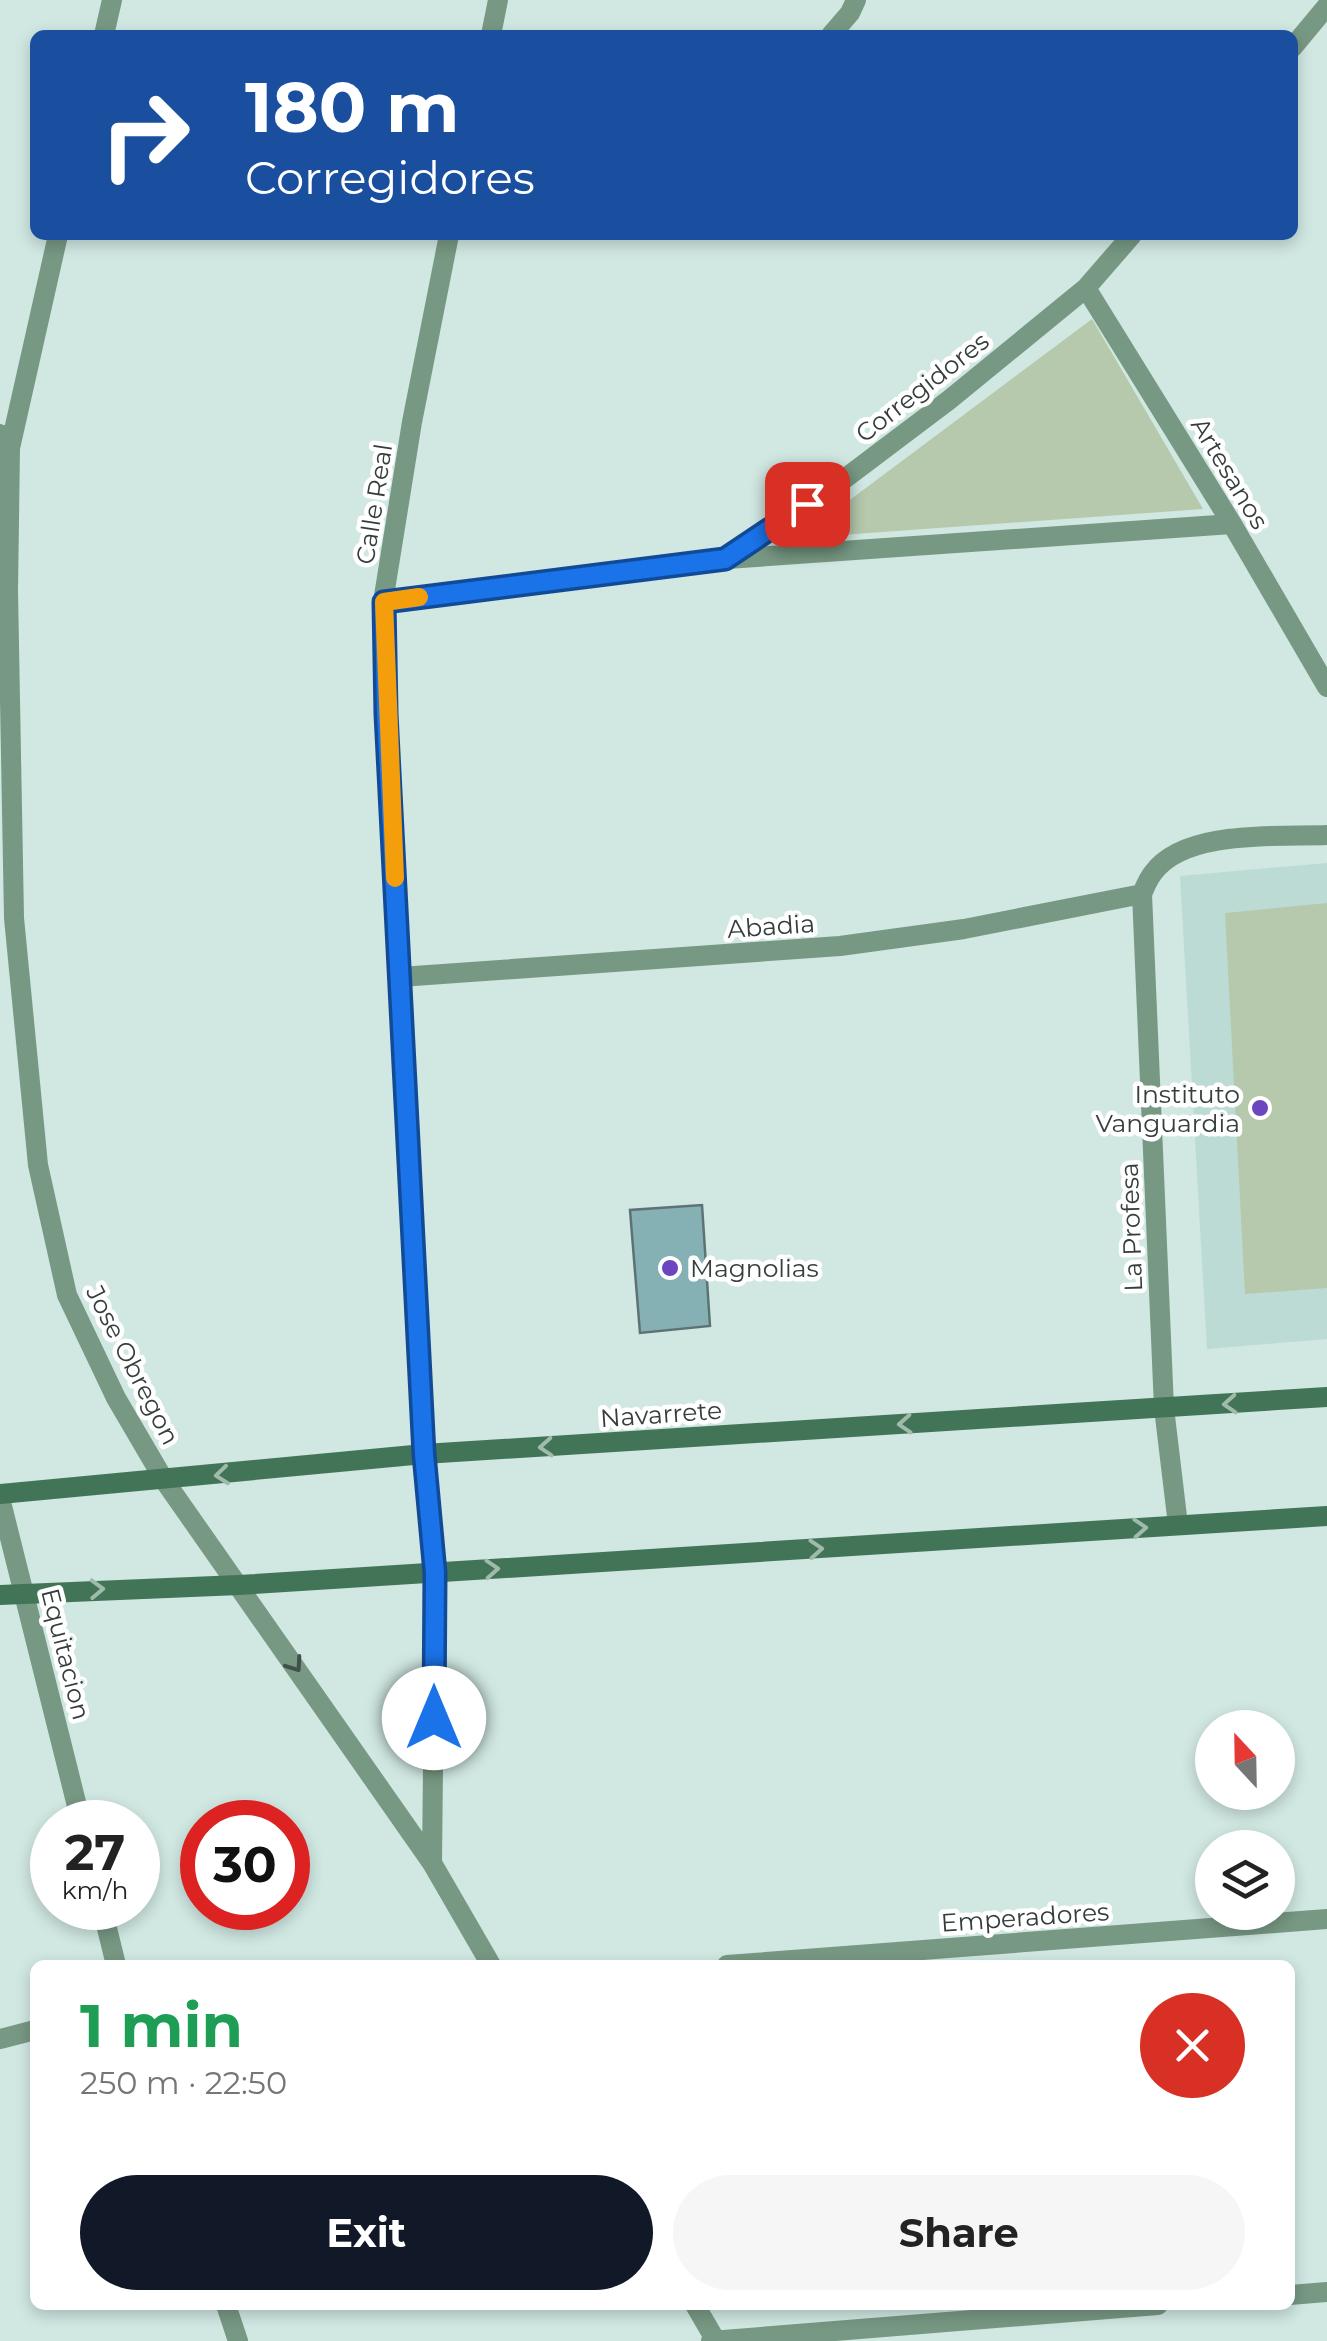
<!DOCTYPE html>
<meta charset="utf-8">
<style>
:root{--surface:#fff;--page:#f6f6f6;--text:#222;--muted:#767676;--accent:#111827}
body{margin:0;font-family:Montserrat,sans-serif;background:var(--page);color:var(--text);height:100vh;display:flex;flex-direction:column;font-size:38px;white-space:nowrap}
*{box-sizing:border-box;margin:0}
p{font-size:32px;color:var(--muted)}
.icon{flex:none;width:55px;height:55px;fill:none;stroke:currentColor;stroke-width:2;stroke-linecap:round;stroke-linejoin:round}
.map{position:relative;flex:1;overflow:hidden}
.drawer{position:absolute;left:30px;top:1960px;width:1265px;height:350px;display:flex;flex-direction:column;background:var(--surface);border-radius:15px;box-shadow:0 5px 15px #0003}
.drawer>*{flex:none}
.hud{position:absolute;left:30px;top:30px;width:1268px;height:210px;border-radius:15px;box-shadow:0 5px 15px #0003;background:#1a4fa0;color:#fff;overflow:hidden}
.needle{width:65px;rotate:338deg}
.buttons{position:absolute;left:1195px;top:1710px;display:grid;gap:20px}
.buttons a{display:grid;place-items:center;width:100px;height:100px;border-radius:50%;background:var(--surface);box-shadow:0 5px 15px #0003;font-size:50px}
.speed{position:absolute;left:30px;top:1800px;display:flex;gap:20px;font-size:50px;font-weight:700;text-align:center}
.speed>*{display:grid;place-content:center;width:130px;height:130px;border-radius:50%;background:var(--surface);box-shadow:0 5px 15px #0003;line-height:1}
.speed small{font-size:25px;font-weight:400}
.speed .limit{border:15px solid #d22;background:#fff;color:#111}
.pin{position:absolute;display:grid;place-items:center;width:85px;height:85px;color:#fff;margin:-42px;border-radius:20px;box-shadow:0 5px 15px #0006}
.me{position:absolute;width:110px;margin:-55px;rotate:0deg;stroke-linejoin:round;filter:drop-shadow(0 0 8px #0008)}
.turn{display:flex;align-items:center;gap:35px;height:210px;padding:0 50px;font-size:45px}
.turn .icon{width:130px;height:130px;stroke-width:2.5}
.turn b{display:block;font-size:70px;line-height:85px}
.round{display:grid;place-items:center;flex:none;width:105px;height:105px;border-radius:52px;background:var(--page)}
.overview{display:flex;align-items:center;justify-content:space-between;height:170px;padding:0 50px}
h1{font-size:60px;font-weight:700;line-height:75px;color:#1e9e55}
.action{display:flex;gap:20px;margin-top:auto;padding:20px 50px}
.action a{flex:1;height:115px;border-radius:60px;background:var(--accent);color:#fff;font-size:40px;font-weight:700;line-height:115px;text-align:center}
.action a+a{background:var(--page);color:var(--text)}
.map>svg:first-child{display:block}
</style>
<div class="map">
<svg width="1327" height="2341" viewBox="0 0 1327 2341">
<rect width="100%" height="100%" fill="#d0e7e2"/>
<path fill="#bcdbd5" d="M1327,863V1339L1207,1349L1180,876Z"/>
<path fill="#b6c9ac" d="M1092,319L1203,509L799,538Z
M1327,903V1288L1245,1294L1225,913Z"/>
<path fill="#86b1b4" stroke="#5c7274" stroke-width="2.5" d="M702,1205L710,1326L640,1333L630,1210Z"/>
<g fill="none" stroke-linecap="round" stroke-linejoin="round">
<path stroke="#779883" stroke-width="20" d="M104,35L112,0
M491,35L498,0
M831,35L850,13L856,0
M1292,48L1327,6
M1086,288L1232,524L1327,687
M0,434L10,448L8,591L14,918L38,1165L67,1295L116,1398L164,1480L432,1863L491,1965
M10,448L58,235
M727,559L1232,524
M383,602L725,559L835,486L949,400L1086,288L1132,235
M400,977L840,946L964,929L1142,894
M0,1498L81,1822
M1178,1525L1164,1408L1142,894C1145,887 1148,879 1153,873C1184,829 1279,837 1327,835
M432,1863L435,1573L424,1454L386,713L383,602L412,422L449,235
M102,1908L116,1965
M727,1965L1327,1919
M0,2039L35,2030
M1290,2295L1327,2292
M226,2305L238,2341
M695,2305L716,2341
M711,2341L1158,2305"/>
<path stroke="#427457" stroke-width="20" d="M0,1494L424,1454L1327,1397
M0,1595L239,1585L1327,1516"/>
</g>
<defs><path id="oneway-chevron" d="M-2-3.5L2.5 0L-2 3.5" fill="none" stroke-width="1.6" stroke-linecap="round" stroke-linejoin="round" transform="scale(2.5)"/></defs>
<g stroke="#a0baab">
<use href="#oneway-chevron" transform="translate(1230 1404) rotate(176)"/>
<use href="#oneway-chevron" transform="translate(905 1424) rotate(176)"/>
<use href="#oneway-chevron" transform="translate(546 1447) rotate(176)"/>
<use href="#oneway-chevron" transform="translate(222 1475) rotate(174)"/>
<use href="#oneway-chevron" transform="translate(1140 1528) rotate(-4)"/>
<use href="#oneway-chevron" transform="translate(816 1549) rotate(-4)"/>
<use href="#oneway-chevron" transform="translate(492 1569) rotate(-4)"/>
<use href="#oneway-chevron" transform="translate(97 1589) rotate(-2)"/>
</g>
<use stroke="#42504a" href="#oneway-chevron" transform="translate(295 1665) rotate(55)"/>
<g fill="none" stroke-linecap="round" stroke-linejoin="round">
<g stroke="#114b97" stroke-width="25">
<path id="route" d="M434,1718L435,1573L424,1454L386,714L384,602L725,559L807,504"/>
</g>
<use href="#route" stroke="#1a73e8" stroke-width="18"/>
<path stroke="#f59e0b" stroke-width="18" d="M395,878L384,602L419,597"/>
</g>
<g fill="#6b46bf" stroke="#fff" stroke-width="4">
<circle cx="1260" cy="1108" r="10"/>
<circle cx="670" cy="1268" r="10"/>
</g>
<g text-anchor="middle" stroke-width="9" stroke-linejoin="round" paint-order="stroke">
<g font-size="25" fill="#353e3c" stroke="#fff">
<text transform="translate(922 387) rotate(-38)" y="9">Corregidores</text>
<text transform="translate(1230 473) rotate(59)" y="9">Artesanos</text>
<text transform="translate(374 504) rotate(-81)" y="9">Calle Real</text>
<text transform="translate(771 926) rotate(-4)" y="9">Abadia</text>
<text transform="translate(1131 1227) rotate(-92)" y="9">La Profesa</text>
<text transform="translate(133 1365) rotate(63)" y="9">Jose Obregon</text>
<text transform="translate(661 1414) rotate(-4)" y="9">Navarrete</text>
<text transform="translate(66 1654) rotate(76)" y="9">Equitacion</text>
<text transform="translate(1025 1917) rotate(-4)" y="9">Emperadores</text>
</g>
<g font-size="25" fill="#353e3c" stroke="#fff" text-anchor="end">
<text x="1240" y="1103">Instituto<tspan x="1240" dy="29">Vanguardia</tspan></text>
<text x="690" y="1277" text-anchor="start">Magnolias</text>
</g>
</g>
</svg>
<div class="buttons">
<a><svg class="needle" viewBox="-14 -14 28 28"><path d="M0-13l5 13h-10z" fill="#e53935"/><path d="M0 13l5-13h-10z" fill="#767676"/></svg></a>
<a><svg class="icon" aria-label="layers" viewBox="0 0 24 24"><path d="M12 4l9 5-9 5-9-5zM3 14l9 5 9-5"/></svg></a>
</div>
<div class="speed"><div>27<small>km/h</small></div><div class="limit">30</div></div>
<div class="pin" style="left:807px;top:504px;background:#d93025"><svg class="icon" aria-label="arrive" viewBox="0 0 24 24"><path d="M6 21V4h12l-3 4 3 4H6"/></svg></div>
<svg class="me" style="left:434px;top:1718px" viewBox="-20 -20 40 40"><circle r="19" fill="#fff"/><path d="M0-13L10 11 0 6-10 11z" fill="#1a73e8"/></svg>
<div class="hud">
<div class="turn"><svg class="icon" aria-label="right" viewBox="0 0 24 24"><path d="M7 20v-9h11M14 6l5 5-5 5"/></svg><div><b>180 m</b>Corregidores</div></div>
</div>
<section class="drawer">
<div class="overview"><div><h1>1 min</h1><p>250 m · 22:50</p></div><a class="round" style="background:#d93025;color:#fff"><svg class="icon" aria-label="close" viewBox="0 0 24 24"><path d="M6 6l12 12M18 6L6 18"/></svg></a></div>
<div class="action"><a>Exit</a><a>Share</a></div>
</section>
</div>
